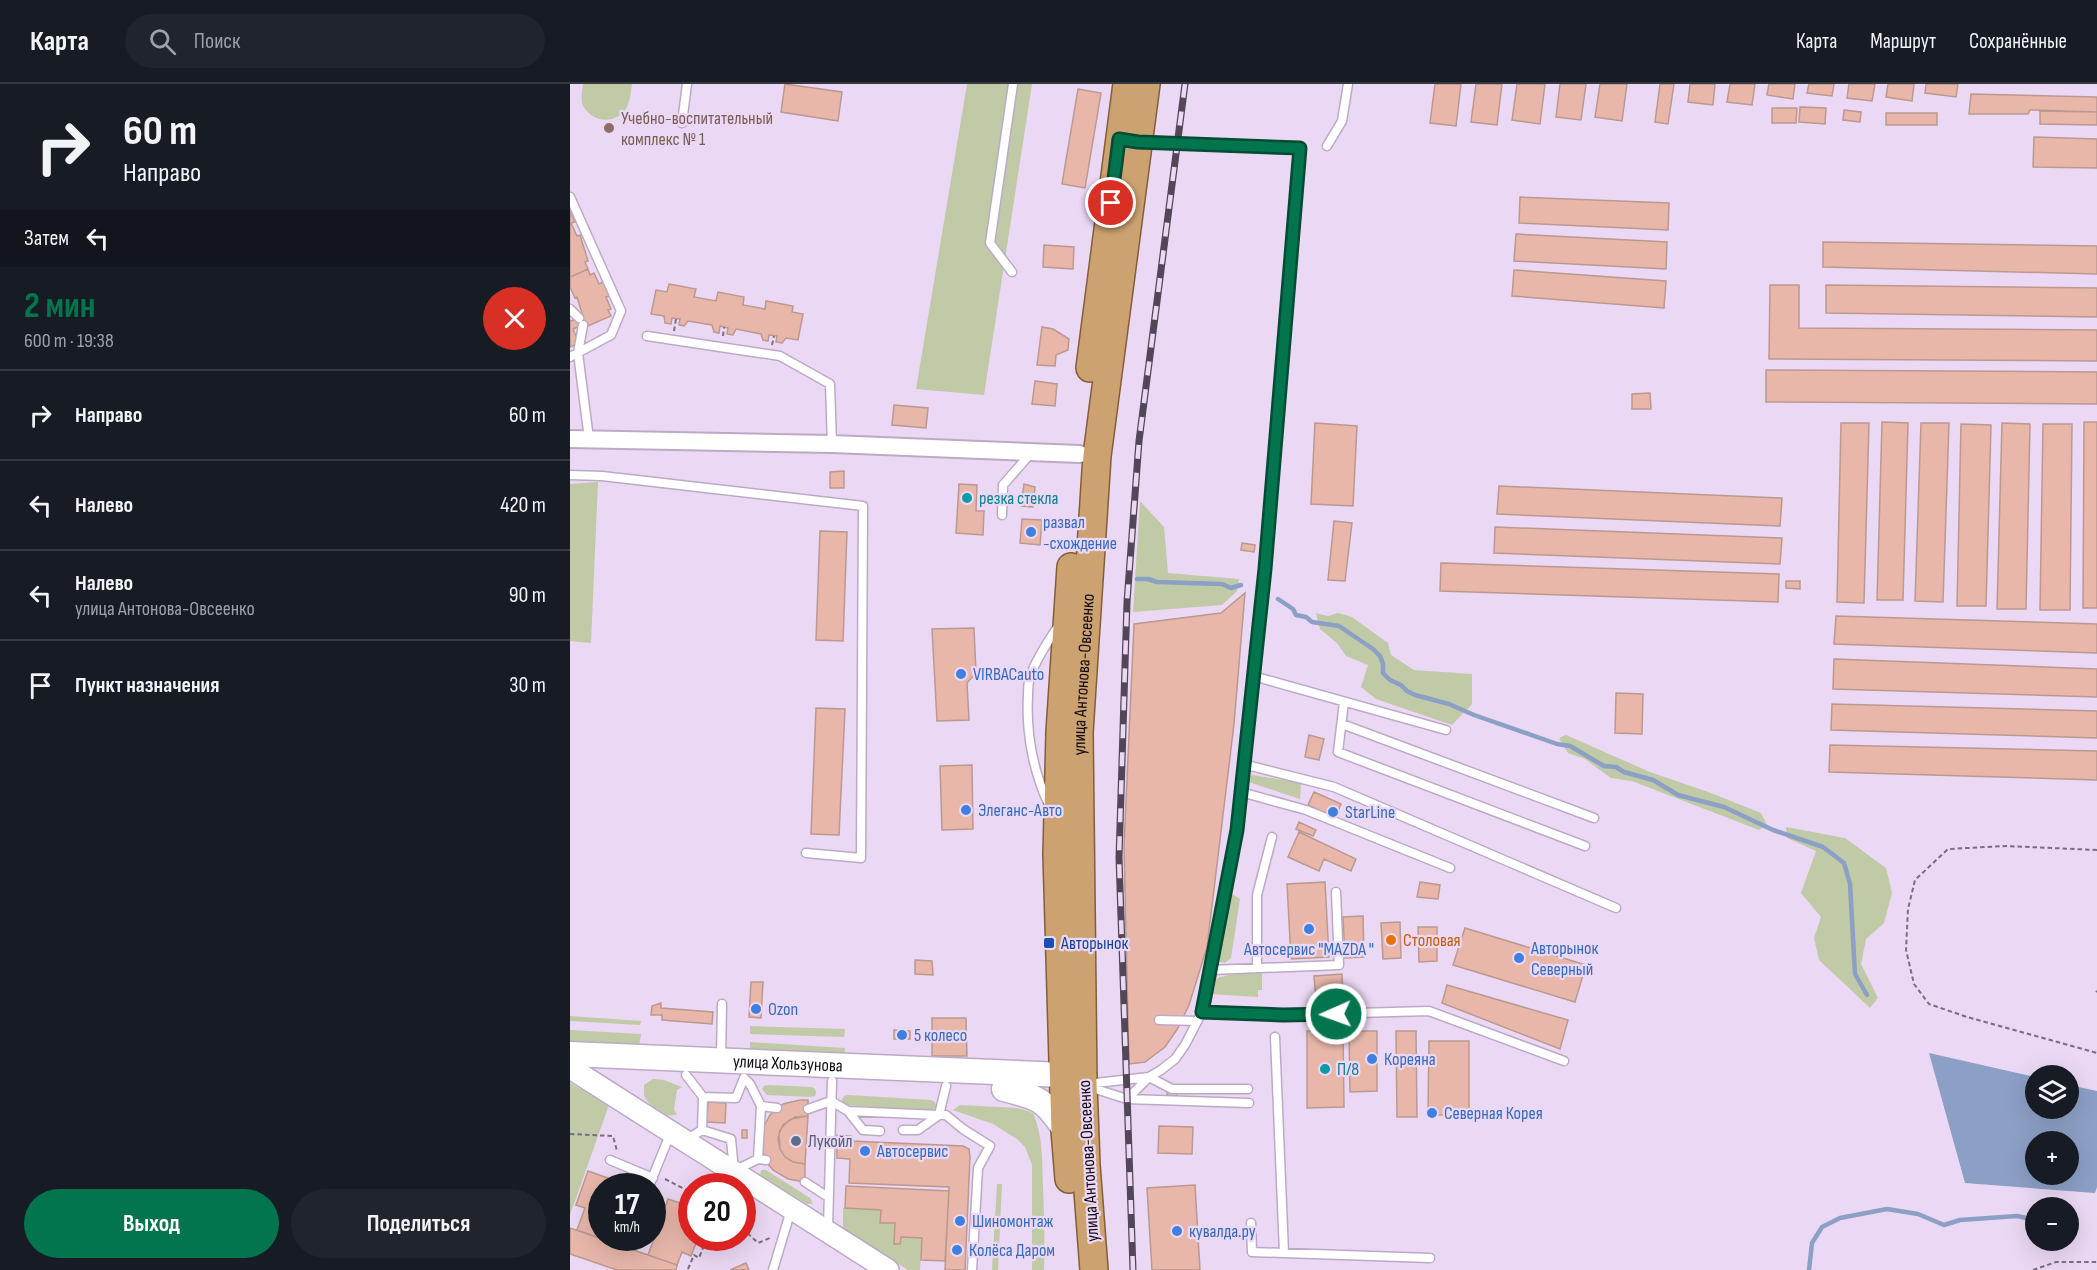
<!DOCTYPE html>
<html lang="ru">
<meta charset="utf-8">
<style>
:root{--surface:#171b24;--page:#20242c;--text:#f1f3f6;--muted:#9ea1a6;--line:#363941;--accent:#02754f}
body{margin:0;font-family:"Sofia Sans Condensed",sans-serif;background:var(--page);color:var(--text);height:100vh;display:flex;flex-direction:column;font-size:22px;white-space:nowrap}
*{box-sizing:border-box;margin:0}
p{font-size:20px;color:var(--muted)}
.icon{flex:none;width:33px;height:33px;fill:none;stroke:currentColor;stroke-width:2;stroke-linecap:round;stroke-linejoin:round}
.map{position:relative;flex:1;overflow:hidden}
.details{display:flex;flex-direction:column;background:var(--surface);width:570px}
.details>*{flex:none}
.guide{background:#171b24;color:var(--text);overflow:hidden}
.tools{position:absolute;left:1455px;top:981px;display:grid;gap:12px}
.tools a{display:grid;place-items:center;width:54px;height:54px;border-radius:50%;background:var(--surface);box-shadow:0 6px 24px #0002;font-size:30px}
.speed{position:absolute;left:18px;top:1089px;display:flex;gap:12px;font-size:30px;font-weight:700;text-align:center}
.speed>*{display:grid;place-content:center;width:78px;height:78px;border-radius:50%;background:var(--surface);box-shadow:0 6px 24px #0002;line-height:1}
.speed small{font-size:15px;font-weight:400}
.speed .limit{border:9px solid #d22;background:#fff;color:#111}
.pin{position:absolute;display:grid;place-items:center;width:51px;height:51px;color:#fff;margin:-26px;border:3px solid #fff;border-radius:50%;box-shadow:0 2px 6px #0007}
.me{position:absolute;width:66px;margin:-33px;rotate:268deg;stroke-linejoin:round;filter:drop-shadow(0 0 4px #0008)}
.turn{display:flex;align-items:center;gap:21px;height:126px;padding:0 24px;font-size:27px}
.turn .icon{width:78px;height:78px;stroke-width:2.5}
.turn b{display:block;font-size:42px;line-height:51px}
.then{display:flex;align-items:center;height:57px;padding:0 24px;background:#0003;gap:12px;font-size:22px}
.round{display:grid;place-items:center;flex:none;width:63px;height:63px;border-radius:32px;background:var(--page)}
.head{display:flex;align-items:center;justify-content:space-between;height:102px;padding:0 24px}
h1{font-size:36px;font-weight:700;line-height:45px;color:var(--accent)}
.button{display:flex;gap:12px;margin-top:auto;padding:12px 24px}
.button a{flex:1;height:69px;border-radius:36px;background:var(--accent);color:#fff;font-size:24px;font-weight:700;line-height:69px;text-align:center}
.button a+a{background:var(--page);color:var(--text)}
ul{padding:0;list-style:none}
li{display:flex;align-items:center;gap:18px;height:90px;padding:0 24px;border-top:2px solid var(--line)}
li div{flex:1}
li b{display:block;font-size:22px}
li em{font-style:normal}
header{display:flex;align-items:center;gap:36px;box-sizing:border-box;height:84px;padding:0 30px;background:var(--surface);border-bottom:2px solid var(--line)}
header strong{font-size:28px}
nav{display:flex;gap:33px;margin-inline-start:auto;font-size:21px}
.search{width:420px;height:54px;background:var(--page);display:flex;align-items:center;gap:15px;box-sizing:border-box;padding:0 21px;border-radius:33px;color:var(--muted);font-size:22px}
main{display:flex;flex:1;min-height:0}
.map>svg:first-child{display:block}
</style>
<header>
<strong>Карта</strong>
<div class="search"><svg class="icon" aria-label="search" viewBox="0 0 24 24"><circle cx="10" cy="10" r="6"/><path d="M15 15l6 6"/></svg>Поиск</div>
<nav><a>Карта</a><a>Маршрут</a><a>Сохранённые</a></nav>
</header>
<main>
<section class="details">
<div class="guide">
<div class="turn"><svg class="icon" aria-label="right" viewBox="0 0 24 24"><path d="M7 20v-9h11M14 6l5 5-5 5"/></svg><div><b>60 m</b>Направо</div></div>
<div class="then">Затем<svg class="icon" aria-label="left" viewBox="0 0 24 24"><path d="M17 20v-9H6M10 6l-5 5 5 5"/></svg></div>
</div>
<div class="head"><div><h1>2 мин</h1><p>600 m · 19:38</p></div><a class="round" style="background:#d93025;color:#fff"><svg class="icon" aria-label="close" viewBox="0 0 24 24"><path d="M6 6l12 12M18 6L6 18"/></svg></a></div>
<ul>
<li><svg class="icon" aria-label="right" viewBox="0 0 24 24"><path d="M7 20v-9h11M14 6l5 5-5 5"/></svg><div><b>Направо</b></div><em>60 m</em></li>
<li><svg class="icon" aria-label="left" viewBox="0 0 24 24"><path d="M17 20v-9H6M10 6l-5 5 5 5"/></svg><div><b>Налево</b></div><em>420 m</em></li>
<li><svg class="icon" aria-label="left" viewBox="0 0 24 24"><path d="M17 20v-9H6M10 6l-5 5 5 5"/></svg><div><b>Налево</b><p>улица Антонова-Овсеенко</p></div><em>90 m</em></li>
<li><svg class="icon" aria-label="arrive" viewBox="0 0 24 24"><path d="M6 21V4h12l-3 4 3 4H6"/></svg><div><b>Пункт назначения</b></div><em>30 m</em></li>
</ul>
<div class="button"><a>Выход</a><a>Поделиться</a></div>
</section>
<div class="map">
<svg width="1527" height="1186" viewBox="0 0 1527 1186">
<rect width="100%" height="100%" fill="#ebd8f4"/>
<path fill="#c0caa7" d="M13,0H62C61,8 60,16 57,23C47,42 19,39 12,19C11,13 12,6 13,0Z
M397,0H462L414,311L346,305Z
M28,398L21,559L0,557V400Z
M570,417L594,443L598,489L669,495L667,507L652,521L563,528Z
M746,529L758,532L768,529L782,533L818,559L821,571L844,586L902,590V620L882,641L806,615L791,603L798,581L776,572L767,559L750,545Z
M996,651L1080,688L1141,709L1191,729L1197,741L1189,746L1062,697L1041,694L1015,675L998,669L989,654Z
M683,691L731,699L730,715L673,696L677,692Z
M1216,743L1275,754L1316,784L1322,809L1314,839L1296,855L1291,880L1308,914L1300,924L1249,876L1244,854L1251,833L1231,809L1246,767L1217,754Z
M659,808L670,815L661,874L655,879L650,878L646,874V867Z
M692,889V906H688V913L640,910C640,908 639,902 640,901C645,888 680,890 692,889Z
M0,932L71,937L70,941L0,937Z
M180,942L275,945L274,953L180,950Z
M0,946L71,950L69,962L0,958Z
M180,958L275,964V972L180,968Z
M83,995L94,996L112,1003L107,1006L104,1026L107,1030C97,1036 78,1022 74,1011C74,1009 74,1003 74,1001Z
M0,999L39,1021L0,1131Z
M198,1001L242,1003L245,1005L246,1009L245,1012L241,1013L197,1011L192,1005L194,1002Z
M278,1011L361,1016L365,1018L366,1022L364,1025L360,1027L277,1021L273,1019L272,1016L274,1012Z
M390,1021L448,1024L463,1029C473,1052 472,1077 473,1102C474,1130 475,1158 474,1186H462V1081L455,1063L447,1055L423,1040L383,1026Z
M191,1086H196L240,1114L243,1120H237L190,1092Z
M427,1100H432L428,1186H422Z
M273,1124L311,1126V1138L325,1139L324,1160H330L331,1153L352,1154L350,1186H338L273,1144Z"/>
<path fill="#8c9fc5" fill-rule="evenodd" d="M1359,969L1465,993L1466,1024H1498L1499,1001L1527,1007V1103L1525,1109L1395,1099ZM1466,1058H1498V1090H1466Z"/>
<g fill="none" stroke-linecap="round" stroke-linejoin="round">
<path stroke="#8c9fc5" stroke-width="4.5" d="M567,495H578L587,498L652,500L661,504L671,501
M708,515L723,525L726,531L736,533L742,538L769,542L803,565L810,572L813,580V589L820,596L831,601L837,607L845,611L879,620L904,631L987,660L1000,662L1034,682L1046,683L1054,688L1083,696L1108,711L1154,723L1203,746L1253,763L1274,779L1280,800L1285,890L1297,911
M1498,1143H1500
M1239,1186L1242,1159L1252,1143L1270,1134L1317,1125L1348,1130L1374,1141L1390,1136L1447,1132L1466,1136"/>
</g>
<path fill="#e8b7aa" stroke="#bb9990" stroke-width="1.5" d="M215,0L272,8L268,37L211,28Z
M865,0H891L886,42L860,39Z
M906,0H932L927,41L901,38Z
M947,0H975L970,40L942,36Z
M990,0H1016L1011,36L986,33Z
M1030,0H1057L1052,37L1025,33Z
M1090,0H1104L1098,40L1085,38Z
M1120,0H1145L1143,21L1118,18Z
M1160,0H1185L1182,21L1157,18Z
M1199,0H1225L1223,15L1197,11Z
M1239,0H1264L1262,12L1237,9Z
M1279,0H1305L1302,17L1277,14Z
M1318,0H1344L1342,17L1316,13Z
M1356,0H1388L1386,13L1355,9Z
M508,5L531,9L515,104L492,100Z
M1401,10L1527,13V28L1460,26L1458,30H1399Z
M1230,23L1256,24L1255,40L1229,38Z
M1202,24H1227L1226,39H1202Z
M1274,26L1291,28L1290,38L1273,36Z
M1470,27L1527,28V41L1470,40Z
M1316,29H1367V41H1316Z
M1464,53L1527,55V84L1463,83Z
M950,113L1099,119L1098,146L949,139Z
M0,127L5,138L1,139L7,152L10,151L18,177L15,178L18,185L0,193Z
M946,150L1097,158L1096,185L944,177Z
M1253,158L1527,162V190L1253,183Z
M474,161L504,163L503,185L473,183Z
M18,185L20,191L24,189L29,200L33,198L39,212L36,213L41,225L38,226L41,232L18,242L17,239L3,245L9,259L0,263V236L1,237L13,232L7,213L5,214L0,203V193Z
M944,186L1096,197L1094,224L942,212Z
M99,200L126,205L124,213L146,217L148,208L174,213L173,221L195,225L196,217L223,222L222,228L233,230L228,256L216,254L212,259L206,258L207,252L199,251L198,257L193,256L191,250L166,245L163,251L157,250L158,244L150,242L149,249L144,248L142,241L118,237L114,242L109,241L110,235L102,234L101,240L95,239L94,232L81,230L86,206L97,208Z
M1200,201H1229V244L1527,246V277L1199,275Z
M1256,201L1527,204V233L1256,229Z
M472,243L483,245L499,255L498,266L486,271L485,282L467,281Z
M1196,286L1527,288V320L1196,318Z
M465,297L487,300L485,322L462,320Z
M1080,309L1081,325H1062V310Z
M324,321L358,324L356,344L322,341Z
M1312,338L1338,339L1333,516H1307Z
M1514,338H1527V524H1513Z
M745,339L787,342L783,422L741,420Z
M1271,339H1299L1294,519L1267,518Z
M1351,339H1379L1373,518L1345,517Z
M1432,339L1460,340L1456,525H1427Z
M1391,340L1421,341L1416,522H1387Z
M1473,340H1502L1500,526H1470Z
M274,387V404H260V388Z
M389,400L407,401L406,427H414L413,451L386,449Z
M454,400L465,403L463,423L451,422Z
M929,402L1212,414L1210,442L927,430Z
M452,435L472,436L470,461L450,459Z
M764,437L782,439L775,497L758,496Z
M925,443L1212,454L1210,480L924,469Z
M250,447L277,448L273,557L246,556Z
M672,459L685,461L684,468L671,466Z
M871,479L1209,490L1208,518L870,507Z
M1216,497H1230V505L1216,504Z
M675,509L664,640L637,863L619,921L608,944L595,963L575,978L559,980L554,762L564,540L651,529Z
M1266,532L1527,540V569L1264,560Z
M404,544L406,589L397,599L399,636L367,637L362,545Z
M1264,575L1527,585V613L1263,605Z
M1046,609L1073,610L1072,650L1045,649Z
M1262,620L1527,627V654L1261,646Z
M246,624L275,625L269,751L241,750Z
M739,651L754,655L749,676L735,673Z
M1260,661L1527,667V696L1259,688Z
M402,681L403,745L372,746L370,682Z
M744,708L771,720L765,734L738,721Z
M729,738L746,746L743,752L726,745Z
M729,748L786,775L781,787L754,775L749,787L718,773Z
M755,798L759,873L721,875L717,800Z
M850,798L870,801L868,815L847,813Z
M793,832L794,873L775,874L773,833Z
M830,838L831,874L813,875L811,839Z
M848,843H867V877L849,878Z
M895,844L1016,881L1005,918L883,881Z
M345,876L362,877L363,891L345,890Z
M772,890L773,914L746,916L744,892Z
M181,898H193L191,934L179,933Z
M877,901L998,936L990,965L872,919Z
M91,919V924L143,928L142,940L92,936V931H81L82,922Z
M362,934H396L397,972H362Z
M324,946L340,947V955H324Z
M737,947H773L774,1023L737,1024Z
M779,947H807V1007L780,1008Z
M826,947H846L847,1033H827Z
M859,957H899V1031H858Z
M597,1006H607V1015L597,1014Z
M230,1016H238V1032L225,1033L217,1038L210,1046L208,1055L210,1065L215,1073L223,1078L235,1080V1098L218,1095L203,1086L198,1080L191,1063L192,1046L200,1031L213,1020Z
M138,1018L156,1019L155,1039L137,1038Z
M238,1032L235,1080L223,1078L215,1073L210,1065L209,1050L213,1041L221,1035Z
M589,1042L623,1043L622,1070L588,1069Z
M172,1046H177V1054H172Z
M267,1051L281,1052V1057L393,1062L399,1065L400,1073L395,1186H375L379,1103L279,1099L280,1075L267,1074Z
M18,1087L55,1100L54,1102H32V1154H36L35,1156L7,1146L15,1124L6,1121Z
M625,1101L630,1186H582L577,1104Z
M276,1102L379,1107L375,1177L351,1176L352,1154L331,1153L330,1160H324L325,1139H310L311,1126L275,1124Z
M98,1115L122,1123V1154H128L121,1172L112,1168L107,1181L78,1171Z
M0,1144L107,1181L106,1186H47L0,1170Z
M176,1179L179,1186H160Z"/>
<g fill="none" stroke-linecap="round" stroke-linejoin="round">
<g stroke="#bcaac5" stroke-width="11">
<path id="service" d="M112,39L117,0
M757,62L772,37L778,0
M0,113L51,227L41,251L0,273
M442,188L420,159L443,0
M0,225L9,234
M13,241L8,269L19,355
M77,252L210,272L260,300L262,360
M0,391L32,392L293,422L291,774L236,769
M432,431L433,401L461,369
M683,592L876,646
M774,618L768,668L1015,762
M772,640L1024,734
M673,680L764,703L1046,824
M671,708L736,726L880,784
M479,721C463,687 456,648 458,612C458,606 458,599 460,593C466,575 478,557 489,541
M687,884V811L702,753
M641,886L769,881L766,808
M632,928L713,931L859,927L994,977
M589,936L627,937
M705,953L714,1169
M151,974L152,920
M116,991L133,1013L132,1046
M517,1000L579,993L591,986L605,975L615,961L632,928L667,746L695,485L730,64L571,58
M516,1002L557,1015L679,1019
M133,1013L166,1014L174,994L180,1000L191,1022L188,1075
M557,1015L579,993L602,1005H678
M191,1022L207,1024
M238,1025L261,1017L278,1027L369,1031L376,1002
M278,1027L293,1046L310,1047
M333,1046H348L369,1031H376L393,1045L420,1062L408,1084L402,1186
M116,1056L132,1046L161,1055L164,1087L188,1075L196,1076
M40,1076L83,1094
M235,1098L258,1113
M79,1102L101,1048
M681,1139L682,1168L860,1174
M258,1144L262,997
M203,1186L221,1126"/>
</g>
<g stroke="#bcaac5" stroke-width="20">
<path id="minor" d="M0,355L262,360L510,370"/>
</g>
<g stroke="#bcaac5" stroke-width="24">
<path id="tertiary" d="M2,985L318,1186"/>
</g>
<g stroke="#bcaac5" stroke-width="27">
<g id="secondary">
<path id="s1" d="M0,970L493,991L511,999"/>
<path d="M434,1005C470,1014 474,1015 495,1046"/>
</g>
</g>
<g stroke="#835e39" stroke-width="30">
<g id="trunk">
<path d="M520,284L557,0"/>
<path d="M499,1095L495,1046L487,770L490,648L501,483"/>
<path id="s2" d="M524,1186L516,1081L513,1000L509,648L527,372L576,0"/>
</g>
</g>
<path stroke="#7a6d80" stroke-width="2" stroke-dasharray="4.5 3" stroke-linecap="butt" d="M104,247L106,235
M153,252L154,243
M202,261L204,252
M1527,766L1436,762L1378,765L1345,796L1338,825L1336,866L1344,900L1359,920L1397,933L1527,969
M1526,907L1527,908
M0,1050L43,1052L47,1067
M95,1095L122,1109
M172,1144L188,1159L200,1154
M118,1185L124,1171L129,1174L137,1154
M1463,1186L1486,1178H1527"/>
<use href="#service" stroke="#fff" stroke-width="8"/>
<use href="#minor" stroke="#fff" stroke-width="16"/>
<use href="#tertiary" stroke="#fff" stroke-width="21"/>
<use href="#secondary" stroke="#fff" stroke-width="24"/>
<use href="#trunk" stroke="#cca270" stroke-width="27"/>
<g stroke="#524756" stroke-width="7">
<path id="rail" d="M563,1186L549,774L557,518L569,357L615,0"/>
</g>
<use href="#rail" stroke="#ebd8f4" stroke-width="4.5" stroke-dasharray="14" stroke-linecap="butt"/>
</g>
<g fill="none" stroke-linecap="round" stroke-linejoin="round">
<g stroke="#014c33" stroke-width="15">
<path id="route" d="M541,119L549,55L568,58L730,64L695,485L667,746L632,928L713,931L766,930"/>
</g>
<use href="#route" stroke="#02754f" stroke-width="10"/>
</g>
<circle fill="#8d6e63" stroke="#ebd8f4" stroke-width="2" cx="39" cy="44" r="6"/>
<g fill="#0f9aa8" stroke="#ebd8f4" stroke-width="2">
<circle cx="397" cy="414" r="6"/>
<circle cx="755" cy="985" r="6"/>
</g>
<g fill="#3f7fe0" stroke="#ebd8f4" stroke-width="2">
<circle cx="461" cy="448" r="6"/>
<circle cx="391" cy="590" r="6"/>
<circle cx="396" cy="726" r="6"/>
<circle cx="763" cy="728" r="6"/>
<circle cx="739" cy="845" r="6"/>
<circle cx="949" cy="874" r="6"/>
<circle cx="186" cy="925" r="6"/>
<circle cx="332" cy="951" r="6"/>
<circle cx="802" cy="975" r="6"/>
<circle cx="862" cy="1029" r="6"/>
<circle cx="295" cy="1067" r="6"/>
<circle cx="390" cy="1137" r="6"/>
<circle cx="607" cy="1147" r="6"/>
<circle cx="387" cy="1166" r="6"/>
</g>
<circle fill="#e8710a" stroke="#ebd8f4" stroke-width="2" cx="821" cy="856" r="6"/>
<rect fill="#1a4fb4" stroke="#ebd8f4" stroke-width="2" x="473" y="853" width="12" height="12" rx="3"/>
<circle fill="#5c6f8a" stroke="#ebd8f4" stroke-width="2" cx="226" cy="1057" r="6"/>
<g text-anchor="middle" stroke-width="4.5" stroke-linejoin="round" paint-order="stroke">
<g font-size="18" fill="#785e54" stroke="#ebd8f4" text-anchor="start">
<text x="51" y="40">Учебно-воспитательный<tspan x="51" dy="21">комплекс № 1</tspan></text>
</g>
<g font-size="18" fill="#0d838f" stroke="#ebd8f4" text-anchor="start">
<text x="409" y="420">резка стекла</text>
<text x="767" y="991">П/8</text>
</g>
<g font-size="18" fill="#366cbe" stroke="#ebd8f4" text-anchor="start">
<text x="473" y="444">развал<tspan x="473" dy="21">-схождение</tspan></text>
<text x="403" y="596">VIRBACauto</text>
<text x="408" y="732">Элеганс-Авто</text>
<text x="775" y="734">StarLine</text>
<text x="961" y="870">Авторынок<tspan x="961" dy="21">Северный</tspan></text>
<text x="739" y="871" text-anchor="middle">Автосервис "MAZDA "</text>
<text x="198" y="931">Ozon</text>
<text x="344" y="957">5 колесо</text>
<text x="814" y="981">Кореяна</text>
<text x="874" y="1035">Северная Корея</text>
<text x="307" y="1073">Автосервис</text>
<text x="402" y="1143">Шиномонтаж</text>
<text x="619" y="1153">кувалда.ру</text>
<text x="399" y="1172">Колёса Даром</text>
</g>
<g font-size="18" fill="#120b15" stroke="#ebd8f4">
<text dy="6" stroke="none"><textPath href="#s2" startOffset="596">улица Антонова-Овсеенко</textPath></text>
<text dy="6" stroke="none"><textPath href="#s1" startOffset="218">улица Хользунова</textPath></text>
<text transform="translate(518 1077) rotate(-93)" y="6">улица Антонова-Овсеенко</text>
</g>
<g font-size="18" fill="#c56008" stroke="#ebd8f4" text-anchor="start">
<text x="833" y="862">Столовая</text>
</g>
<g font-size="18" fill="#164399" stroke="#ebd8f4" text-anchor="start">
<text x="491" y="865">Авторынок</text>
</g>
<g font-size="18" fill="#4e5e75" stroke="#ebd8f4" text-anchor="start">
<text x="238" y="1063">Лукойл</text>
</g>
</g>
</svg>
<div class="tools">
<a><svg class="icon" aria-label="layers" viewBox="0 0 24 24"><path d="M12 4l9 5-9 5-9-5zM3 14l9 5 9-5"/></svg></a>
<a>+</a>
<a>−</a>
</div>
<div class="speed"><div>17<small>km/h</small></div><div class="limit">20</div></div>
<div class="pin" style="left:541px;top:119px;background:#d93025"><svg class="icon" aria-label="arrive" viewBox="0 0 24 24"><path d="M6 21V4h12l-3 4 3 4H6"/></svg></div>
<svg class="me" style="left:766px;top:930px" viewBox="-20 -20 40 40"><circle r="17" fill="#02754f" stroke="#fff" stroke-width="3"/><path d="M0-11L8 9 0 5-8 9z" fill="#fff"/></svg>
</div>
</main>
